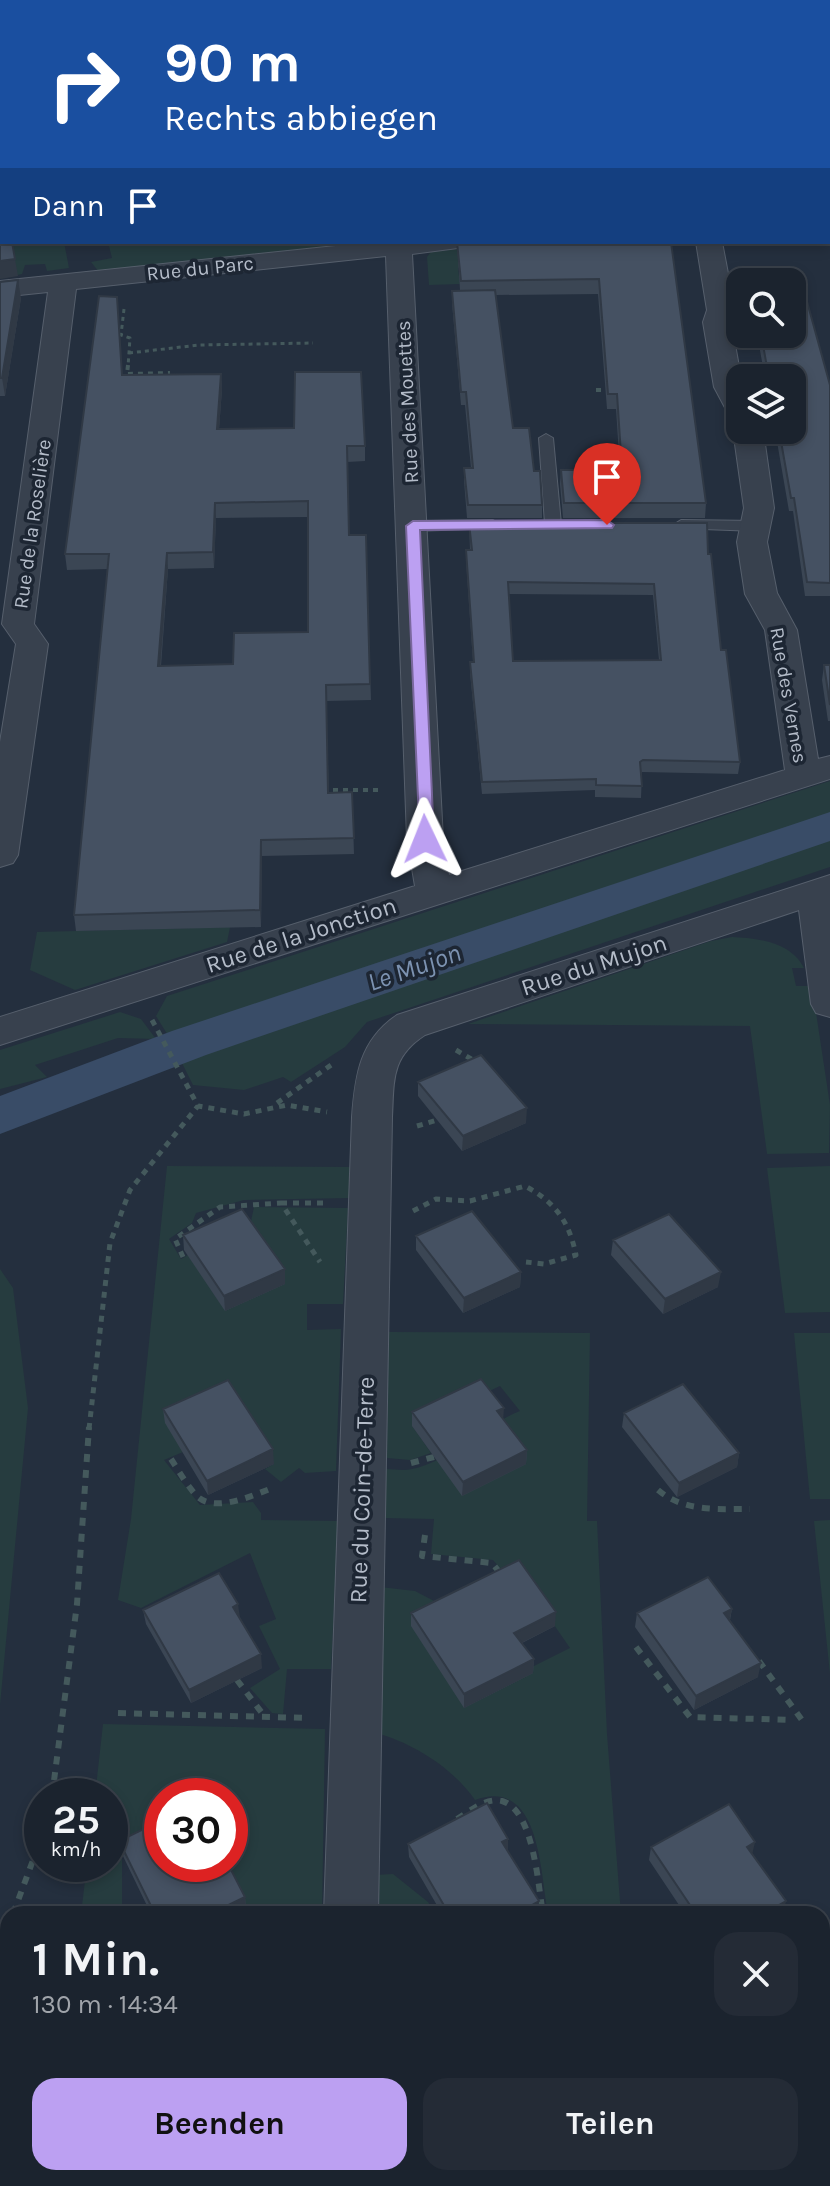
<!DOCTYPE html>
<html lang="de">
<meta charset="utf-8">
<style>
:root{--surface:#1b232e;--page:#242b36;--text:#f1f3f6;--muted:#a0a4aa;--line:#39404a;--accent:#bca0f2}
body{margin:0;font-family:Karla,sans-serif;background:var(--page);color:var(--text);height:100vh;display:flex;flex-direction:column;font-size:30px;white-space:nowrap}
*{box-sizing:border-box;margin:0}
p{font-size:26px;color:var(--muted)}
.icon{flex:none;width:44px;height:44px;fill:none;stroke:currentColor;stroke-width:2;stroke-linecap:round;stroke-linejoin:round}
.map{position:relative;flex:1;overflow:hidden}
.panel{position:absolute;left:0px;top:1906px;width:830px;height:280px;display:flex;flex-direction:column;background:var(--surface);border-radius:24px 24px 0 0;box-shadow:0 4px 12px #0003,0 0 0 2px var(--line)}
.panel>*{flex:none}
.guide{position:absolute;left:0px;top:0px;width:830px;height:244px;box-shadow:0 4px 12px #0003,0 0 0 2px var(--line);background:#1a4fa0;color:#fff;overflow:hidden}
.tools{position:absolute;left:726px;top:268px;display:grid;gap:16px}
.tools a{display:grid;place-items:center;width:80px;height:80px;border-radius:16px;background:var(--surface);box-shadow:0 4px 12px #0003,0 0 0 2px var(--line);font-size:40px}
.speed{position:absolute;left:24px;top:1778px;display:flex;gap:16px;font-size:40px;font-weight:700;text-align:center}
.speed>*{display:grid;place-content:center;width:104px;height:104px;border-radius:50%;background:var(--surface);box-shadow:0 4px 12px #0003,0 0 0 2px var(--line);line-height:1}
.speed small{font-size:20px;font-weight:400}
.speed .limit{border:12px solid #d22;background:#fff;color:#111}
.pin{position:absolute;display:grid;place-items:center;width:68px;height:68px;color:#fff;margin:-82px -34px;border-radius:50% 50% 50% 0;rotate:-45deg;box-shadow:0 0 8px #0007}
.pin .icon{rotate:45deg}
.me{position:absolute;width:88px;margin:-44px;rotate:358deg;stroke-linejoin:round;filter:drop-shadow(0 0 6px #0008)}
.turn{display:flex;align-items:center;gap:28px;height:168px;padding:0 32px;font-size:36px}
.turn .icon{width:104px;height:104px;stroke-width:2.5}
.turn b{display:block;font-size:56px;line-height:68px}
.then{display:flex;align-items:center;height:76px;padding:0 32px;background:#0003;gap:16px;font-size:30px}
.round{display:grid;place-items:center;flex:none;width:84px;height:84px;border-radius:24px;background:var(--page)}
.summary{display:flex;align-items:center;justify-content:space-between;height:136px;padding:0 32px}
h1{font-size:48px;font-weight:700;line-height:60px}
.button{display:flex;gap:16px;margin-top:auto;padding:16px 32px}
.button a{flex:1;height:92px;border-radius:24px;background:var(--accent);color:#111;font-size:32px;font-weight:700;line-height:92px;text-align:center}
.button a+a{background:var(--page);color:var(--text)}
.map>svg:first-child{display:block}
</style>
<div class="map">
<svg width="830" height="2186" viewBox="0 0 830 2186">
<rect width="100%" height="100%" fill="#242f3e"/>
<path fill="#263c3f" d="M64,242L69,268L47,271L45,264L25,265L22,274L0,279L12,243Z
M108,242H368L369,245L99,272L91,262L112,258Z
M527,242L458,268L460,284L429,285L427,257L431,252Z
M830,781V815L169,1037L156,1016L167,996Z
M830,835V867L367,1022L345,1047L291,1082L283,1077L244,1090L193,1085L179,1057Z
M230,927L227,942L75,990L30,970L37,932Z
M732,937C757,938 791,942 804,968H792L796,986H812L830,1105L829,1153L767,1154L750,1026L468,1024L711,941Z
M120,1012L141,1019L156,1039L118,1038L35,1065L47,1077L0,1089V1050Z
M167,1166L352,1167L351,1198L244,1200L196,1213L192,1223L169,1239L181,1259L188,1255L225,1310L266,1244L251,1221L254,1207L348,1208L343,1304H307V1330L341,1329L336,1471L305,1473L299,1468L281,1482L265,1469L274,1464L183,1452L164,1460L200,1505L253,1502L261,1513V1520L338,1521L331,1669H287L283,1714L272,1713L250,1688L280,1669L259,1626L276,1619L250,1553L141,1608L118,1600L131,1519Z
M830,1166V1312L785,1313L767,1168Z
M0,1269L13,1288L28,1408L0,1705Z
M388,1332L590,1333L587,1521H597L607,1734L621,1914H538L547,1907C540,1866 538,1777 475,1800C453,1768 413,1743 376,1733L380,1587L415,1591L436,1602L530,1668L570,1648L518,1573L509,1578L493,1560L431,1554L434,1519L384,1518L386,1469C394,1469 404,1471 412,1469C451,1461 482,1426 520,1411L500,1386L413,1427L431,1453L410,1460L387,1458Z
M794,1333H830V1499H810Z
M830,1520V1674L814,1521Z
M103,1724L325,1729L322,1914H241L222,1864H230V1796H162V1834L122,1854V1909L125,1914H81L87,1864H110V1796H95Z
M393,1874L428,1902L436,1914H374L375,1875Z
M219,2178H314V2186H215L213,2181Z
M543,2178H634L635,2186H546Z"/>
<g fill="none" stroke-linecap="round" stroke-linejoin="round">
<path fill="#394c67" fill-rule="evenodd" d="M830,812V841L206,1055L0,1134V1096L172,1031Z"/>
<g stroke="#565f6c" stroke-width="2">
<path id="lane" d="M546,434L553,438L561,524L553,529L545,524L539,438Z
M493,520L501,525L498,528L413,531L405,526L413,521Z
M681,520L757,521L765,526L757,531L676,528L673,525Z"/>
</g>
<g stroke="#565f6c" stroke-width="2">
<path id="street" d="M306,0H329L330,2H307Z
M788,0H830V4L787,2Z
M0,52H2V66H0Z
M828,190H830V206H828Z
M374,242H462L458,248L412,254L443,839L449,875L785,770L765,630L745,594L737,542L744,508L733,430L738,424L740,430H763L774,508L767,542L777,593L797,630L818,759L830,756V779L0,1045V1017L415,886L407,839L386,256L76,289L34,624L48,644L18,855L13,863L0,867V742L16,644L2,624L48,292L0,297V281Z
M696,242H722L735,310L731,322L741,378L740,420L730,417L714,387L703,322L707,310Z
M830,875V1017L816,1013L811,1004L799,910L425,1035C391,1057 394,1080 392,1117L378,1914H324L352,1117C355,1075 360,1040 397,1015Z
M315,2178H373L372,2186H314Z"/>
</g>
<path stroke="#44595c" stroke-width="3" stroke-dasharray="4 4" stroke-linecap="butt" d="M828,161L830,155
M124,309L121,335L130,338L128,367
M129,353L199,345L313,343"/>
<path stroke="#44595c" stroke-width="4" stroke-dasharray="5 5" stroke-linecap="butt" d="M128,365L127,374L170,373
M596,390H611
M323,790H381"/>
<path stroke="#44595c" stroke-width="5" stroke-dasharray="6 6" stroke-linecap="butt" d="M152,1020L198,1106L244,1114L287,1105L327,1112
M456,1050L478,1063
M277,1103L334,1063
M417,1126L437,1120
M281,1203H325
M413,1211L436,1199L470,1201L525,1186C555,1202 569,1221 576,1255L544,1264L526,1262
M183,1257L175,1239L220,1207L281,1203L320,1262
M89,1429L110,1243L130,1190L198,1106"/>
<path stroke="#44595c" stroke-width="6" stroke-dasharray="8 8" stroke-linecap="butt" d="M171,1459C179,1471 187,1486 197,1496C214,1513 251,1496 270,1489
M411,1463L434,1457
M658,1490C684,1512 717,1509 750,1509
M425,1535L422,1556L492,1563L500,1573
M636,1647L690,1717L792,1720
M759,1661L802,1720
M237,1680L265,1717
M118,1713L309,1718
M52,1796L77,1604L89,1427
M457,1819C470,1811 486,1797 502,1801C534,1810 538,1886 543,1914
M13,1914L42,1836
M0,1936L8,1923
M111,2178L115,2186
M813,2178L818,2186"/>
<use href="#lane" fill="#38414e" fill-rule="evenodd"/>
<use href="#street" fill="#38414e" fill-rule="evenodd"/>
</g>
<path fill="#3b4654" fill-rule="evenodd" d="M0,0H23V2H2V40H0Z
M342,0H458L455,2H344Z
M526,0H644V2H528Z
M457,242H671L706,503L705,518H563L560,484L561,470H620L616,409H607L598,294L496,295L513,428L534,471L542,505V518H467L464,481V468H471L465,405H461L452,303V291L460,290Z
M749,269H798L830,385V596H805L793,511H789L775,430H792V378H765L757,334H792V282H747Z
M0,282L21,298L5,396H0Z
M221,374L222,389L219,429L365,446V461L347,462L349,535H366L371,700L326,701L329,793L352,792L354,854L262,856L261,927L76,931L74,915L108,569L67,570L65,554L122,375ZM308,517V632L233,664L161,666L168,569L214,568L216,518Z
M469,523L708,554L721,650L740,762L738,774L642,772L641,798L595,797V790L482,794L470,673V662H473L466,561V550H470ZM508,594L653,595L659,660L513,661Z
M824,665H830V721H828L822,680Z
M418,1082L526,1123L462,1151L418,1096Z
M183,1235L285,1269V1284L225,1311L184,1250Z
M416,1236L521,1272L520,1287L463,1313L416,1250Z
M613,1240L718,1287L663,1314L611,1255Z
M163,1409L274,1464L208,1495L165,1423Z
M412,1412L503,1419L527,1450L526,1464L462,1496L412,1426Z
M624,1413L739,1453L737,1467L677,1497L622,1427Z
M732,1609L730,1620L758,1677L694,1710L635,1627L637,1613Z
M143,1610L240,1618L262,1668L191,1703L146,1624Z
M411,1613L555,1626L522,1643L534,1659L533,1673L464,1708L411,1626Z
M508,1839V1852L538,1914H442L409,1857L408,1844Z
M119,1841L245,1897L246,1909L237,1914H151L122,1854Z
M651,1847L783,1914H685L649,1860Z
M438,2178H548V2185L546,2186H442Z
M696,2178H813L814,2186H701Z"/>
<path fill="#303945" d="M442,0H458L455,2H440Z
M15,259L18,276L0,279V261Z
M18,280L21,298L5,396L2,378Z
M221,374L222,389L218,444L217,429Z
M215,503L216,518L214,568L213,552Z
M167,553L168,569L159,682L158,666Z
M261,840L262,856L261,927L260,910Z
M527,1108L526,1123L462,1151L463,1136Z
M285,1269V1284L225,1311L224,1296Z
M521,1272L520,1287L463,1313L464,1298Z
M721,1272L718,1287L663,1314L665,1299Z
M504,1408L503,1422L497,1411Z
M273,1449L274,1464L208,1495L207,1481Z
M527,1450L526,1464L462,1496L463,1482Z
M739,1453L737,1467L677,1497L679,1483Z
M238,1604L240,1618L234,1621L233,1607Z
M732,1609L729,1622L724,1613Z
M556,1612L555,1626L513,1647L514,1633Z
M261,1654L262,1668L191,1703L189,1690Z
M534,1659L533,1673L464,1708V1694Z
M761,1663L758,1677L694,1710L696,1696Z
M508,1839V1852L502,1842Z
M755,1842L752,1855L747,1847Z
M245,1897L246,1909L237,1914H210Z
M539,1901L538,1914H516Z
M786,1901L783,1914H763Z
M197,2178H219L205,2186H183Z
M542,2178H548V2185L529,2186Z"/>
<path fill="#455162" stroke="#303945" stroke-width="2" fill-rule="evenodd" d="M0,0H21V2H2V28H0Z
M95,0H236L226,2H98Z
M357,0H442L440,2H360Z
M1,209L2,242H12L15,259L0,261V210Z
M457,242H671L706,503H564L561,470H622L617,394H608L599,279L461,281Z
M749,269H798L830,385V583L807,582L794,498H791L779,430H792V378H769L761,334H792V282H751Z
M18,280L2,378H0V282Z
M495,290L513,428H529L534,471H540L542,505H468L464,468H473L466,392H461L452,291Z
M99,296L117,297L122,375L221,374L217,429L294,428L295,372H361L365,446H347L349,535H366L370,684L326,685L328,793L352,792L354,838L261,840L260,910L74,915L109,554H65ZM308,501V632L234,633L233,664L158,666L167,553L213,552L215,503Z
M469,523H707L708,554H711L721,650H726L740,762L643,760L640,762L642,786L596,785V779L482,782L470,662H474L466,550H472ZM508,582L654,584L661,660L513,661Z
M824,665H830V705Z
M481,1055L527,1108L463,1136L418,1082Z
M242,1209L285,1269L224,1296L183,1235Z
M472,1211L521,1272L464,1298L416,1236Z
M669,1214L721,1272L665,1299L613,1240Z
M481,1379L504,1408L497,1411L527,1450L463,1482L412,1412Z
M228,1380L273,1449L207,1481L163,1409Z
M683,1384L739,1453L679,1483L624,1413Z
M519,1560L556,1612L514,1633L534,1659L464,1694L411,1613Z
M219,1573L238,1604L233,1607L261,1654L189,1690L143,1610Z
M708,1577L732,1609L724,1613L761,1663L696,1696L637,1613Z
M487,1803L508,1839L502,1842L539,1901L516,1914H449L408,1844Z
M729,1804L755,1842L747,1847L786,1901L763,1914H696L651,1847Z
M162,1820V1864H228L245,1897L210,1914H155L119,1841Z
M129,2178H197L183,2186H133Z
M444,2178H542L529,2186H448Z
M706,2178H813L815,2182L809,2186H711Z"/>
<path fill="#bca0f2" stroke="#7a689d" stroke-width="2" d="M607,520L614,525L612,528L420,530L434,839L431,843H420L406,526L413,521Z"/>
<g text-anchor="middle" stroke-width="7" stroke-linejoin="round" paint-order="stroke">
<g font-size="20" fill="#b4bcc9" stroke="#1d2633">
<text transform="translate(200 268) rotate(-6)" y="7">Rue du Parc</text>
<text transform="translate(407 402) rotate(-93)" y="7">Rue des Mouettes</text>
<text transform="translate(32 524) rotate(-82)" y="7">Rue de la Roselière</text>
<text transform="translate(789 695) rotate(80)" y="7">Rue des Vernes</text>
</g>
<g font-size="24" fill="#b4bcc9" stroke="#1d2633">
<text transform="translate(301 935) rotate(-18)" y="8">Rue de la Jonction</text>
<text transform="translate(594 965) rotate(-18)" y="8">Rue du Mujon</text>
<text transform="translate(362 1490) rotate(-88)" y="8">Rue du Coin-de-Terre</text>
</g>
<g font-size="26" font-style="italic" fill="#7c92b1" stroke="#1d2633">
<text transform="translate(414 967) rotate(-19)" y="9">Le Mujon</text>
</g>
</g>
</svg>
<div class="tools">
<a><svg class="icon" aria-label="search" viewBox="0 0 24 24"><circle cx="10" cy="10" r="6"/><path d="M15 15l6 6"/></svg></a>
<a><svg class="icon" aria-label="layers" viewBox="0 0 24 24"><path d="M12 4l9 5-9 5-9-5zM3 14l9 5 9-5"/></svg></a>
</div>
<div class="speed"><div>25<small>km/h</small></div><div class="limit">30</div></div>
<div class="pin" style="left:607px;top:525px;background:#d93025"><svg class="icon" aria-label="arrive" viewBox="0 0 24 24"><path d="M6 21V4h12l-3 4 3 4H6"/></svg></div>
<svg class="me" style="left:425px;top:839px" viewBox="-20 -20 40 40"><path d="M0-17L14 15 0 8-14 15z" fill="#bca0f2" stroke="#fff" stroke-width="4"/></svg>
<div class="guide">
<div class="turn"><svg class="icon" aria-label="right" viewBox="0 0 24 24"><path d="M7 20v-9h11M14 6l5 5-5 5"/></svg><div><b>90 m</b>Rechts abbiegen</div></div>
<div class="then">Dann<svg class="icon" aria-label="arrive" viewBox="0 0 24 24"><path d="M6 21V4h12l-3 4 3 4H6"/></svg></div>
</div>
<section class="panel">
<div class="summary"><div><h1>1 Min.</h1><p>130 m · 14:34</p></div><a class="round"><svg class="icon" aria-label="close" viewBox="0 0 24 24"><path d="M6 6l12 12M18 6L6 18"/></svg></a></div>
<div class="button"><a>Beenden</a><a>Teilen</a></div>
</section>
</div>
